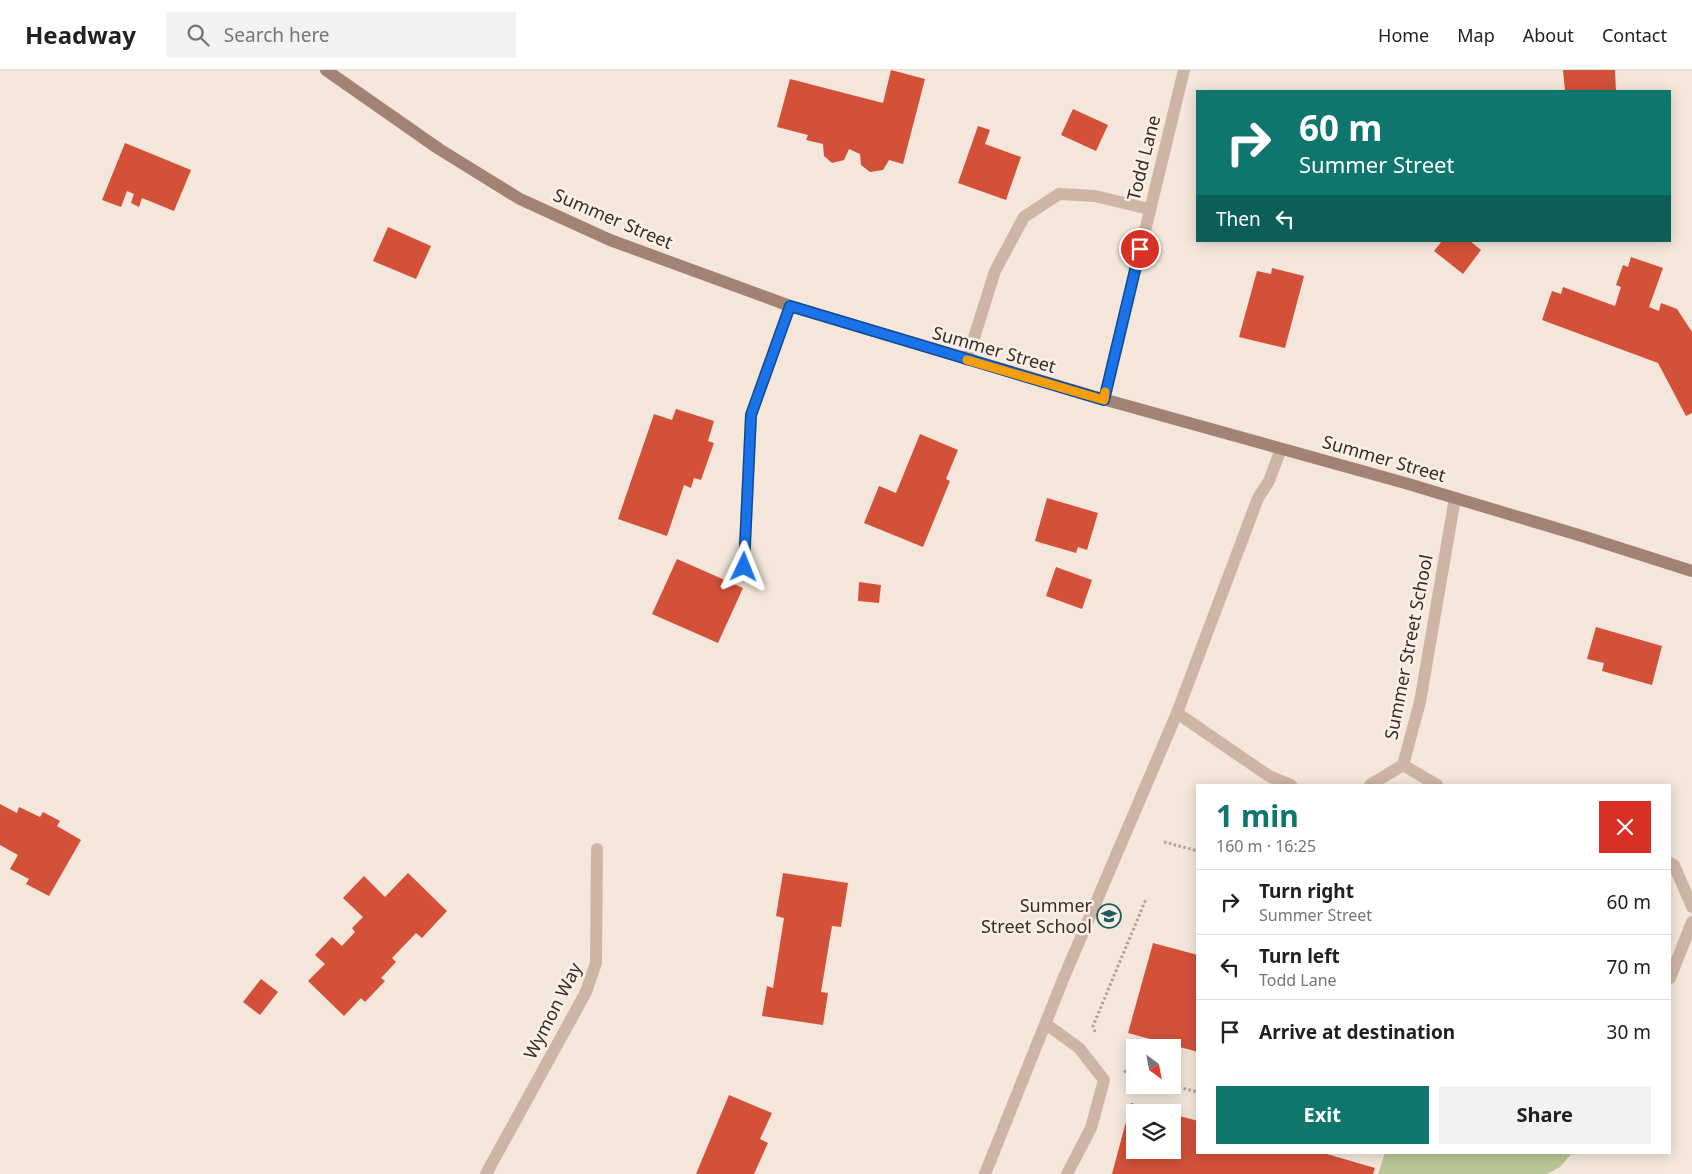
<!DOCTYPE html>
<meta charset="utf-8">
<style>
:root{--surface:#fff;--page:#f2f2f2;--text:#202124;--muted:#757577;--line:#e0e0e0;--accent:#0f766e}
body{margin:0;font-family:"Noto Sans",sans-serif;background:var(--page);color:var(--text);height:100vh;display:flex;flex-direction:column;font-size:19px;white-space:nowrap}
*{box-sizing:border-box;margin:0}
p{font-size:16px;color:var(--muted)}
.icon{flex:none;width:28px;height:28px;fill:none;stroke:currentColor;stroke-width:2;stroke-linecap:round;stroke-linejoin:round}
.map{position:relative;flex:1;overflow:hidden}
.side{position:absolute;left:1196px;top:714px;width:475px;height:370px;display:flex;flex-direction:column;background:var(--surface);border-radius:0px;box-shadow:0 2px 12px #0003}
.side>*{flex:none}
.guide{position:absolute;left:1196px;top:20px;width:475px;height:152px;border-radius:0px;box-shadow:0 2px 12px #0003;background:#0f766e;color:#fff;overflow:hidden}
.needle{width:32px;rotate:148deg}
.controls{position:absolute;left:1126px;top:969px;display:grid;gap:10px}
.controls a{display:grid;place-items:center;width:55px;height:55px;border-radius:0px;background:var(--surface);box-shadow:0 2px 12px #0003;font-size:25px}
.pin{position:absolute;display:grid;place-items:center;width:42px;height:42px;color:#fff;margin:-21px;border:2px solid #fff;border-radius:50%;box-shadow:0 1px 5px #0007}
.me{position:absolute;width:55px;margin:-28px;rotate:2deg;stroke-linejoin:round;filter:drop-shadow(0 0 4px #0008)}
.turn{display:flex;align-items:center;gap:18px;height:105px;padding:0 20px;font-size:22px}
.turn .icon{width:65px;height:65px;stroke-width:2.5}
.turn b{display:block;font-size:35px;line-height:42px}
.then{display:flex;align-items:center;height:48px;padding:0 20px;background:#0003;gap:10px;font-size:19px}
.round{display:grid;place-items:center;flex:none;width:52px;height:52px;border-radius:0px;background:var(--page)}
.head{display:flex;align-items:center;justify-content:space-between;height:85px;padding:0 20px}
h1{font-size:30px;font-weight:700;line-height:38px;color:var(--accent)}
.primary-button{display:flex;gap:10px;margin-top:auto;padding:10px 20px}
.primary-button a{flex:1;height:58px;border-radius:0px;background:var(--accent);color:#fff;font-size:20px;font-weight:700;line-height:58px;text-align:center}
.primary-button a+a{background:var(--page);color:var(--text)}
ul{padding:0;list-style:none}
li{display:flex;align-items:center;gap:15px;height:65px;padding:0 20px;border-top:1px solid var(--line)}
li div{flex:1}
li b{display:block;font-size:19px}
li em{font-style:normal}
header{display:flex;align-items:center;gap:30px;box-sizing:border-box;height:70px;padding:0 25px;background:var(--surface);border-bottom:1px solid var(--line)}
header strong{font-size:24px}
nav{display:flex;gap:28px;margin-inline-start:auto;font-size:18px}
.search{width:350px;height:45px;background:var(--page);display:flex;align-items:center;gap:12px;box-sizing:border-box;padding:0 18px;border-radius:0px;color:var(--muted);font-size:19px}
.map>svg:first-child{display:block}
</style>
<header>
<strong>Headway</strong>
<div class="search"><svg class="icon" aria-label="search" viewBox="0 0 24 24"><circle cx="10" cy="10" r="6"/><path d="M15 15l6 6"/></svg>Search here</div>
<nav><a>Home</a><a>Map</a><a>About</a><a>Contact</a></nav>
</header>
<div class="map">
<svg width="1692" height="1104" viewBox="0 0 1692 1104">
<rect width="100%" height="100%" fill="#f4e6da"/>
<path fill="#bac598" d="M1385,1083V1082L1572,1083L1560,1097L1547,1104H1378Z"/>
<path fill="#d35139" d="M891,0L925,9L903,94L889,90L883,100L870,102L861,95L860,84L849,79L844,90L832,93L824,86L823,74L806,70L808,65L777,57L790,9L883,33Z
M1563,0H1615L1616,21H1565Z
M1073,39L1108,55L1096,81L1061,65Z
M978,56L990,60L985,74L1021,87L1006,130L958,113Z
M125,73L191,100L174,141L142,128L139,137L131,133L134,124L127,121L121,137L102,130Z
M388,157L431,176L416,209L373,191Z
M1442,171H1470L1481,180L1463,204L1434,181Z
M1631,187L1663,198L1649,237L1659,241L1661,233L1677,239L1692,262V343L1686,346L1658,293L1542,250L1552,221L1561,224L1563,217L1615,236L1621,217L1616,215L1623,195L1628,197Z
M1272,198L1304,206L1285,278L1239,267L1257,201L1271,204Z
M676,339L714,351L708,371L714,373L701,410L694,408L691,418L684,415L667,466L618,449L654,344L672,350Z
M920,364L958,380L946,409L950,411L923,477L864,453L879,416L896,423Z
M1047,428L1098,443L1087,480L1078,477L1076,483L1035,471Z
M677,489L743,518L718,573L652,544Z
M1056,497L1092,510L1082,539L1046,526Z
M859,512L881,515L879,533L858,531Z
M1596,557L1662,576L1652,615L1602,601L1604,593L1587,589Z
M0,734L17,743L19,737L40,747L43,742L60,751L57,756L81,770L49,826L26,814L29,809L10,799L18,785L0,775Z
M408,803L447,841L422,868L416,863L392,888L396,892L381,908L385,911L365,932L361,928L344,946L308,911L325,894L315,885L332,867L342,876L355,862L352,858L363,847L343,828L364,806L385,827Z
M783,803L848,813L841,857L832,856L821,922L828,923L823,955L762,946L767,916L773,918L784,848L776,846Z
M1153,873L1198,885V982L1128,963Z
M261,909L278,922L260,945L243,932Z
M729,1025L772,1043L760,1069L768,1073L754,1104H696Z
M1131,1033L1164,1042H1135V1080H1172V1044L1198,1051V1082H1320L1375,1098L1373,1104H1112Z"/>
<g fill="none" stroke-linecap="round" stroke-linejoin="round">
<path stroke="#ba9d8e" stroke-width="3" stroke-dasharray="2.5 2.5" stroke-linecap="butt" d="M1164,772L1198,781
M1095,962L1093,956L1146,829
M1124,1001L1135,1005
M1169,1015L1198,1022"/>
<path stroke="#ceb4a4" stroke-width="12" d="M967,290L995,201L1024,147L1059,124L1095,126L1149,139
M744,497L751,345L790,236
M1177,643L1269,706L1291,715
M1403,695L1437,715
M1370,715L1403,695L1420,632L1455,428
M1670,793L1674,795L1692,837
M1670,908L1692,852
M1046,954L1079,978L1104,1010L1091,1058L1067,1104
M985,1104L1064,907L1177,643L1258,428L1269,411L1281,379"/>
<path stroke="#ceb4a4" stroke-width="12" d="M1104,330L1184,0
M486,1104L586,922L596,893L597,779"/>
<path stroke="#a28275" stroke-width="12" d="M326,0L439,79L520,129L610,170L790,236L1092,326L1405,413L1582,466L1692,501"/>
</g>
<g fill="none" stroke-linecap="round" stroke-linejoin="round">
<g stroke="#114b97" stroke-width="12">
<path id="route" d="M744,497L751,345L790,236L1104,330L1140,179"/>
</g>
<use href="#route" stroke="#1a73e8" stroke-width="9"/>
<path stroke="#f59e0b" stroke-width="9" d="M967,290L1104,330L1105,322"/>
</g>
<defs>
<g id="school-ring" transform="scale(1.25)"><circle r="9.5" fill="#fbf0e7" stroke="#185e5d" stroke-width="1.5"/><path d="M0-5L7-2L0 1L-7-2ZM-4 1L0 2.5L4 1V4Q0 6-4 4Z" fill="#185e5d"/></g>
</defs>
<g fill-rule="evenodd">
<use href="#school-ring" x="1109" y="846"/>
</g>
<g text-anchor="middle" stroke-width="5" stroke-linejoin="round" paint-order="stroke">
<g font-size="18" fill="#382b27" stroke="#fbf0e7">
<text transform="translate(1144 88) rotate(-76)" y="6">Todd Lane</text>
<text transform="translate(613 149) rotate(23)" y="6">Summer Street</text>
<text transform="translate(994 280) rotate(16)" y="6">Summer Street</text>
<text transform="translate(1384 389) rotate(16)" y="6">Summer Street</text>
<text transform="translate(1409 577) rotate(-79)" y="6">Summer Street School</text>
<text transform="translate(553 941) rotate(-63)" y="6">Wymon Way</text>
</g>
<g font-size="18" fill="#382b27" stroke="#fbf0e7" text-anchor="end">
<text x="1092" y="842">Summer<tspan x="1092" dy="21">Street School</tspan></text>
</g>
</g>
</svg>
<div class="controls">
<a><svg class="needle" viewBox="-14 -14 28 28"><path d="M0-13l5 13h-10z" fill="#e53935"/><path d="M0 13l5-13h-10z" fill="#757577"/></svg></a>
<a><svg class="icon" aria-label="layers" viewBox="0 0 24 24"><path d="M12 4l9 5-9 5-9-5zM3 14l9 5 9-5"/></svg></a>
</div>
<div class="pin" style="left:1140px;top:179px;background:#d93025"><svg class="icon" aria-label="arrive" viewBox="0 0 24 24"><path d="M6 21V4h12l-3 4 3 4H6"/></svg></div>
<svg class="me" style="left:744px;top:497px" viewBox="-20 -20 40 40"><path d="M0-17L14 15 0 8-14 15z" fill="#1a73e8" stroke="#fff" stroke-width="4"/></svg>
<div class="guide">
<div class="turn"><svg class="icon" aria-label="right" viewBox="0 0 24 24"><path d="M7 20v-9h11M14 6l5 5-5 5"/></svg><div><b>60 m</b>Summer Street</div></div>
<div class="then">Then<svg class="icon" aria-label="left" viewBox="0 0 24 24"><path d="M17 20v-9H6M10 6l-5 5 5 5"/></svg></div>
</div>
<section class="side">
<div class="head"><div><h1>1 min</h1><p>160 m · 16:25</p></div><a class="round" style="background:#d93025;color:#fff"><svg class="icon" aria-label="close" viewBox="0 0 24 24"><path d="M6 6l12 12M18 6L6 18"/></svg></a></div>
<ul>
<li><svg class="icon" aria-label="right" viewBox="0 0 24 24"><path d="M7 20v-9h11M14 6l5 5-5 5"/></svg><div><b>Turn right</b><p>Summer Street</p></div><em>60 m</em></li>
<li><svg class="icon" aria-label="left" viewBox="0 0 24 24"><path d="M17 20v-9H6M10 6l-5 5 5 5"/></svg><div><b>Turn left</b><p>Todd Lane</p></div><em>70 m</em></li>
<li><svg class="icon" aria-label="arrive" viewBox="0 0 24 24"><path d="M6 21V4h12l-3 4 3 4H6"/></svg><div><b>Arrive at destination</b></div><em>30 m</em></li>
</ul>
<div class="primary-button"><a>Exit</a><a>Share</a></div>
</section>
</div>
